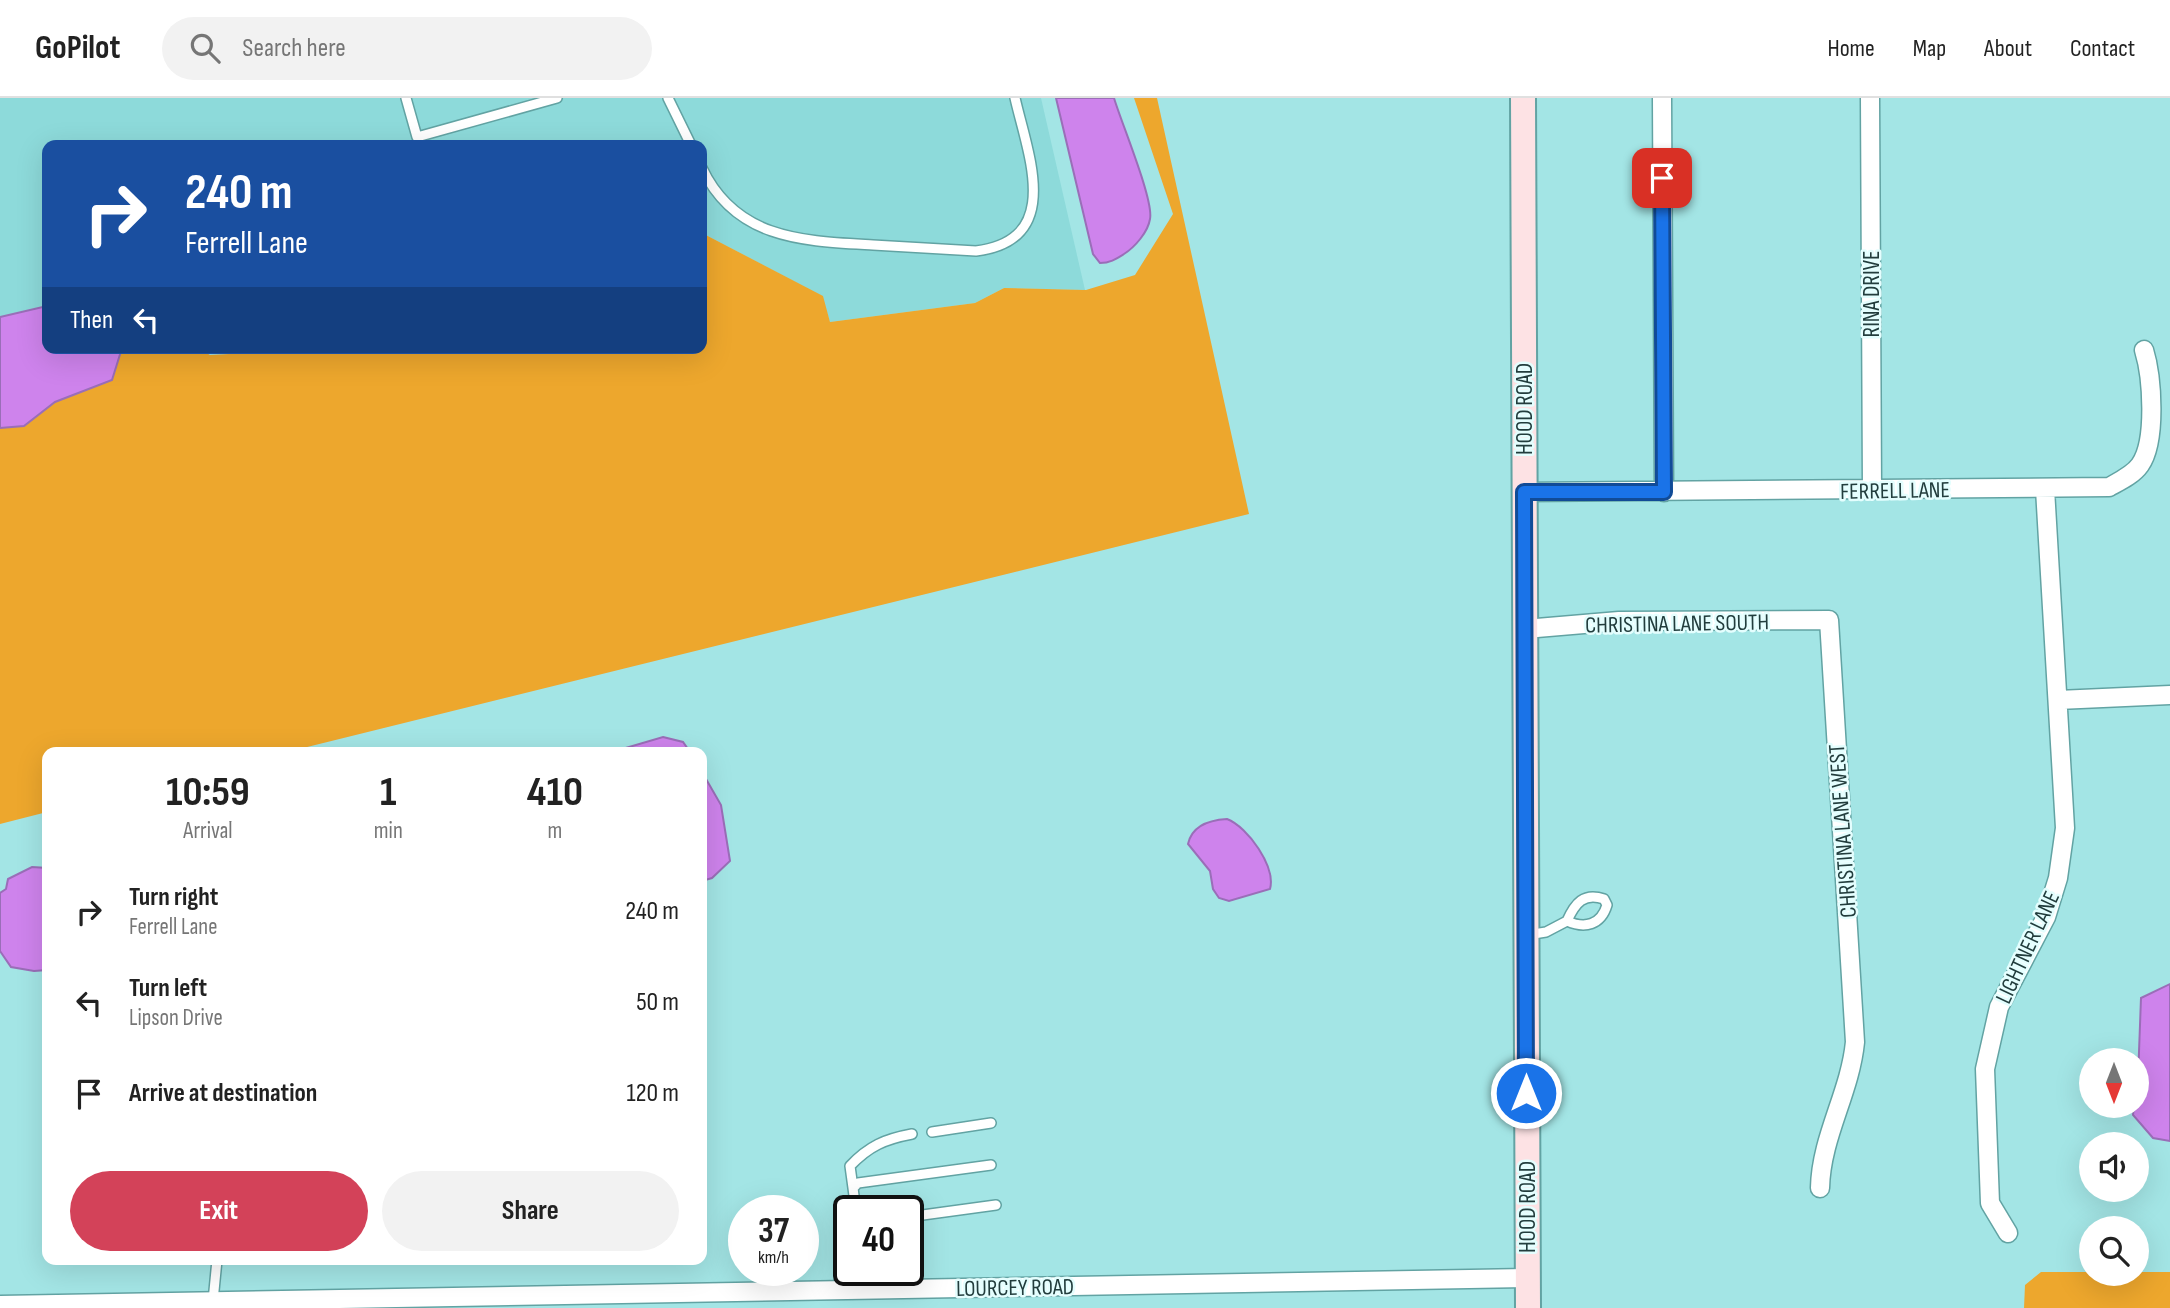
<!DOCTYPE html>
<style>
:root{--surface:#fff;--page:#f2f2f2;--text:#222;--muted:#767676;--line:#e0e0e0;--accent:#d34259}
body{margin:0;font-family:"Sofia Sans Condensed",sans-serif;background:var(--page);color:var(--text);height:100vh;display:flex;flex-direction:column;font-size:26px;white-space:nowrap}
*{box-sizing:border-box;margin:0}
p{font-size:23px;color:var(--muted)}
.icon{flex:none;width:38px;height:38px;fill:none;stroke:currentColor;stroke-width:2;stroke-linecap:round;stroke-linejoin:round}
.map{position:relative;flex:1;overflow:hidden}
.side{position:absolute;left:42px;top:649px;width:665px;height:518px;display:flex;flex-direction:column;background:var(--surface);border-radius:14px;box-shadow:0 7px 28px #0002}
.side>*{flex:none}
.hud{position:absolute;left:42px;top:42px;width:665px;height:214px;border-radius:14px;box-shadow:0 7px 28px #0002;background:#1a4fa0;color:#fff;overflow:hidden}
.needle{width:46px;rotate:180deg}
.tools{position:absolute;left:2079px;top:950px;display:grid;gap:14px}
.tools a{display:grid;place-items:center;width:70px;height:70px;border-radius:50%;background:var(--surface);box-shadow:0 7px 28px #0002;font-size:35px}
.speed{position:absolute;left:728px;top:1097px;display:flex;gap:14px;font-size:35px;font-weight:700;text-align:center}
.speed>*{display:grid;place-content:center;width:91px;height:91px;border-radius:50%;background:var(--surface);box-shadow:0 7px 28px #0002;line-height:1}
.speed small{font-size:18px;font-weight:400}
.speed .limit{border:4px solid #111;border-radius:10px;background:#fff;color:#111}
.pin{position:absolute;display:grid;place-items:center;width:60px;height:60px;color:#fff;margin:-30px;border-radius:14px;box-shadow:0 4px 10px #0006}
.me{position:absolute;width:77px;margin:-38px;rotate:0deg;stroke-linejoin:round;filter:drop-shadow(0 0 5px #0008)}
.turn{display:flex;align-items:center;gap:24px;height:147px;padding:0 28px;font-size:32px}
.turn .icon{width:91px;height:91px;stroke-width:2.5}
.turn b{display:block;font-size:49px;line-height:60px}
.then{display:flex;align-items:center;height:66px;padding:0 28px;background:#0003;gap:14px;font-size:26px}
.eta{display:flex;justify-content:space-evenly;align-items:center;height:119px;text-align:center}
.eta b{font-size:42px;font-weight:700;line-height:49px}
.cta{display:flex;gap:14px;margin-top:auto;padding:14px 28px}
.cta a{flex:1;height:80px;border-radius:42px;background:var(--accent);color:#fff;font-size:28px;font-weight:700;line-height:80px;text-align:center}
.cta a+a{background:var(--page);color:var(--text)}
ul{padding:0;list-style:none}
li{display:flex;align-items:center;gap:21px;height:91px;padding:0 28px}
li div{flex:1}
li b{display:block;font-size:26px}
li em{font-style:normal}
header{display:flex;align-items:center;gap:42px;box-sizing:border-box;height:98px;padding:0 35px;background:var(--surface);border-bottom:2px solid var(--line)}
header strong{font-size:33px}
nav{display:flex;gap:38px;margin-inline-start:auto;font-size:24px}
.search{width:490px;height:63px;background:var(--page);display:flex;align-items:center;gap:18px;box-sizing:border-box;padding:0 24px;border-radius:38px;color:var(--muted);font-size:26px}
.map>svg:first-child{display:block}
</style>
<header>
<strong>GoPilot</strong>
<div class="search"><svg class="icon" aria-label="search" viewBox="0 0 24 24"><circle cx="10" cy="10" r="6"/><path d="M15 15l6 6"/></svg>Search here</div>
<nav><a>Home</a><a>Map</a><a>About</a><a>Contact</a></nav>
</header>
<div class="map">
<svg width="2170" height="1210" viewBox="0 0 2170 1210">
<rect width="100%" height="100%" fill="#a3e5e5"/>
<path fill="#8ddada" d="M0,0H1041L1085,192L1004,190L975,205L830,224L822,198L702,135V47H47V208L0,219Z"/>
<path fill="#eda72d" d="M1134,0H1157L1249,416L287,654H47V714L0,726V330L24,328L55,304L112,282L122,250H198L210,257L229,256L236,250H702V135L823,198L830,224L975,205L1004,190L1086,192L1135,177L1173,116Z
M2041,1174H2170V1210H2024L2025,1187Z"/>
<path fill="#ce83ec" stroke="#9a6eb8" stroke-width="2" d="M1056,0H1114C1121,24 1154,102 1150,121C1148,134 1135,149 1124,156C1116,161 1110,165 1100,165L1093,156Z
M47,208V250H122L112,282L55,304L24,328L0,330V219Z
M663,639L683,644L690,654H612Z
M702,674L721,707L730,763L712,780L702,783Z
M1227,721C1248,729 1276,769 1270,791L1229,803L1219,800L1213,791L1210,773L1188,746C1192,727 1210,722 1227,721Z
M32,769L47,770V872L34,873L11,869L0,853V795L6,791L8,781Z
M2170,886V1043L2153,1040L2133,1017L2134,1008H2137L2141,900Z"/>
<g fill="none" stroke-linecap="round" stroke-linejoin="round">
<g stroke="#62a3a3" stroke-width="12">
<path id="lane" d="M406,0L417,39L557,0
M668,0L691,47
M702,70C736,142 804,143 873,147C908,149 942,151 976,153C1064,142 1028,57 1015,0
M1527,837L1546,834L1567,823C1585,831 1601,827 1607,807L1604,801C1584,794 1575,805 1567,823
M932,1034L991,1025
M853,1090L850,1068C869,1048 885,1041 912,1036
M856,1113L853,1090L858,1085L991,1067
M908,1119L996,1107
M862,1192L863,1172
M213,1203L217,1162"/>
</g>
<g stroke="#62a3a3" stroke-width="21">
<path id="street" d="M1662,0L1664,394
M1870,0L1872,392
M1524,394L2109,389C2120,383 2133,377 2140,367C2157,343 2152,278 2144,252
M1525,531L1619,523L1829,522L1855,944C1850,995 1821,1039 1820,1090
M2058,602L2170,597
M2008,1135L1990,1105L1985,971L1999,909L2046,819L2058,780L2065,730L2045,391
M0,1207L1527,1180"/>
</g>
<g stroke="#62a3a3" stroke-width="28">
<path id="secondary" d="M1523,0L1528,1210"/>
</g>
<use href="#lane" stroke="#fff" stroke-width="9"/>
<use href="#street" stroke="#fff" stroke-width="18"/>
<use href="#secondary" stroke="#fde2e4" stroke-width="24"/>
</g>
<g fill="none" stroke-linecap="round" stroke-linejoin="round">
<g stroke="#114b97" stroke-width="18">
<path id="route" d="M1526,995L1524,394H1664L1662,80"/>
</g>
<use href="#route" stroke="#1a73e8" stroke-width="12"/>
</g>
<g text-anchor="middle" stroke-width="5" stroke-linejoin="round" paint-order="stroke">
<g font-size="23" fill="#223d3d" stroke="#e4fefe">
<text transform="translate(1871 196) rotate(-90)" y="8">RINA DRIVE</text>
<text transform="translate(1524 311) rotate(-90)" y="8">HOOD ROAD</text>
<text transform="translate(1895 392) rotate(-1)" y="8">FERRELL LANE</text>
<text transform="translate(1677 525) rotate(-1)" y="8">CHRISTINA LANE SOUTH</text>
<text transform="translate(1842 733) rotate(-94)" y="8">CHRISTINA LANE WEST</text>
<text transform="translate(2027 849) rotate(-65)" y="8">LIGHTNER LANE</text>
<text transform="translate(1527 1109) rotate(-90)" y="8">HOOD ROAD</text>
<text transform="translate(1015 1189) rotate(-1)" y="8">LOURCEY ROAD</text>
</g>
</g>
</svg>
<div class="tools">
<a><svg class="needle" viewBox="-14 -14 28 28"><path d="M0-13l5 13h-10z" fill="#e53935"/><path d="M0 13l5-13h-10z" fill="#767676"/></svg></a>
<a><svg class="icon" aria-label="sound" viewBox="0 0 24 24"><path d="M4 9h4l5-4v14l-5-4H4zM17 9q2 3 0 6"/></svg></a>
<a><svg class="icon" aria-label="search" viewBox="0 0 24 24"><circle cx="10" cy="10" r="6"/><path d="M15 15l6 6"/></svg></a>
</div>
<div class="speed"><div>37<small>km/h</small></div><div class="limit">40</div></div>
<div class="pin" style="left:1662px;top:80px;background:#d93025"><svg class="icon" aria-label="arrive" viewBox="0 0 24 24"><path d="M6 21V4h12l-3 4 3 4H6"/></svg></div>
<svg class="me" style="left:1526px;top:995px" viewBox="-20 -20 40 40"><circle r="17" fill="#1a73e8" stroke="#fff" stroke-width="3"/><path d="M0-11L8 9 0 5-8 9z" fill="#fff"/></svg>
<div class="hud">
<div class="turn"><svg class="icon" aria-label="right" viewBox="0 0 24 24"><path d="M7 20v-9h11M14 6l5 5-5 5"/></svg><div><b>240 m</b>Ferrell Lane</div></div>
<div class="then">Then<svg class="icon" aria-label="left" viewBox="0 0 24 24"><path d="M17 20v-9H6M10 6l-5 5 5 5"/></svg></div>
</div>
<section class="side">
<div class="eta">
<div><b>10:59</b><p>Arrival</p></div>
<div><b>1</b><p>min</p></div>
<div><b>410</b><p>m</p></div>
</div>
<ul>
<li><svg class="icon" aria-label="right" viewBox="0 0 24 24"><path d="M7 20v-9h11M14 6l5 5-5 5"/></svg><div><b>Turn right</b><p>Ferrell Lane</p></div><em>240 m</em></li>
<li><svg class="icon" aria-label="left" viewBox="0 0 24 24"><path d="M17 20v-9H6M10 6l-5 5 5 5"/></svg><div><b>Turn left</b><p>Lipson Drive</p></div><em>50 m</em></li>
<li><svg class="icon" aria-label="arrive" viewBox="0 0 24 24"><path d="M6 21V4h12l-3 4 3 4H6"/></svg><div><b>Arrive at destination</b></div><em>120 m</em></li>
</ul>
<div class="cta"><a>Exit</a><a>Share</a></div>
</section>
</div>
